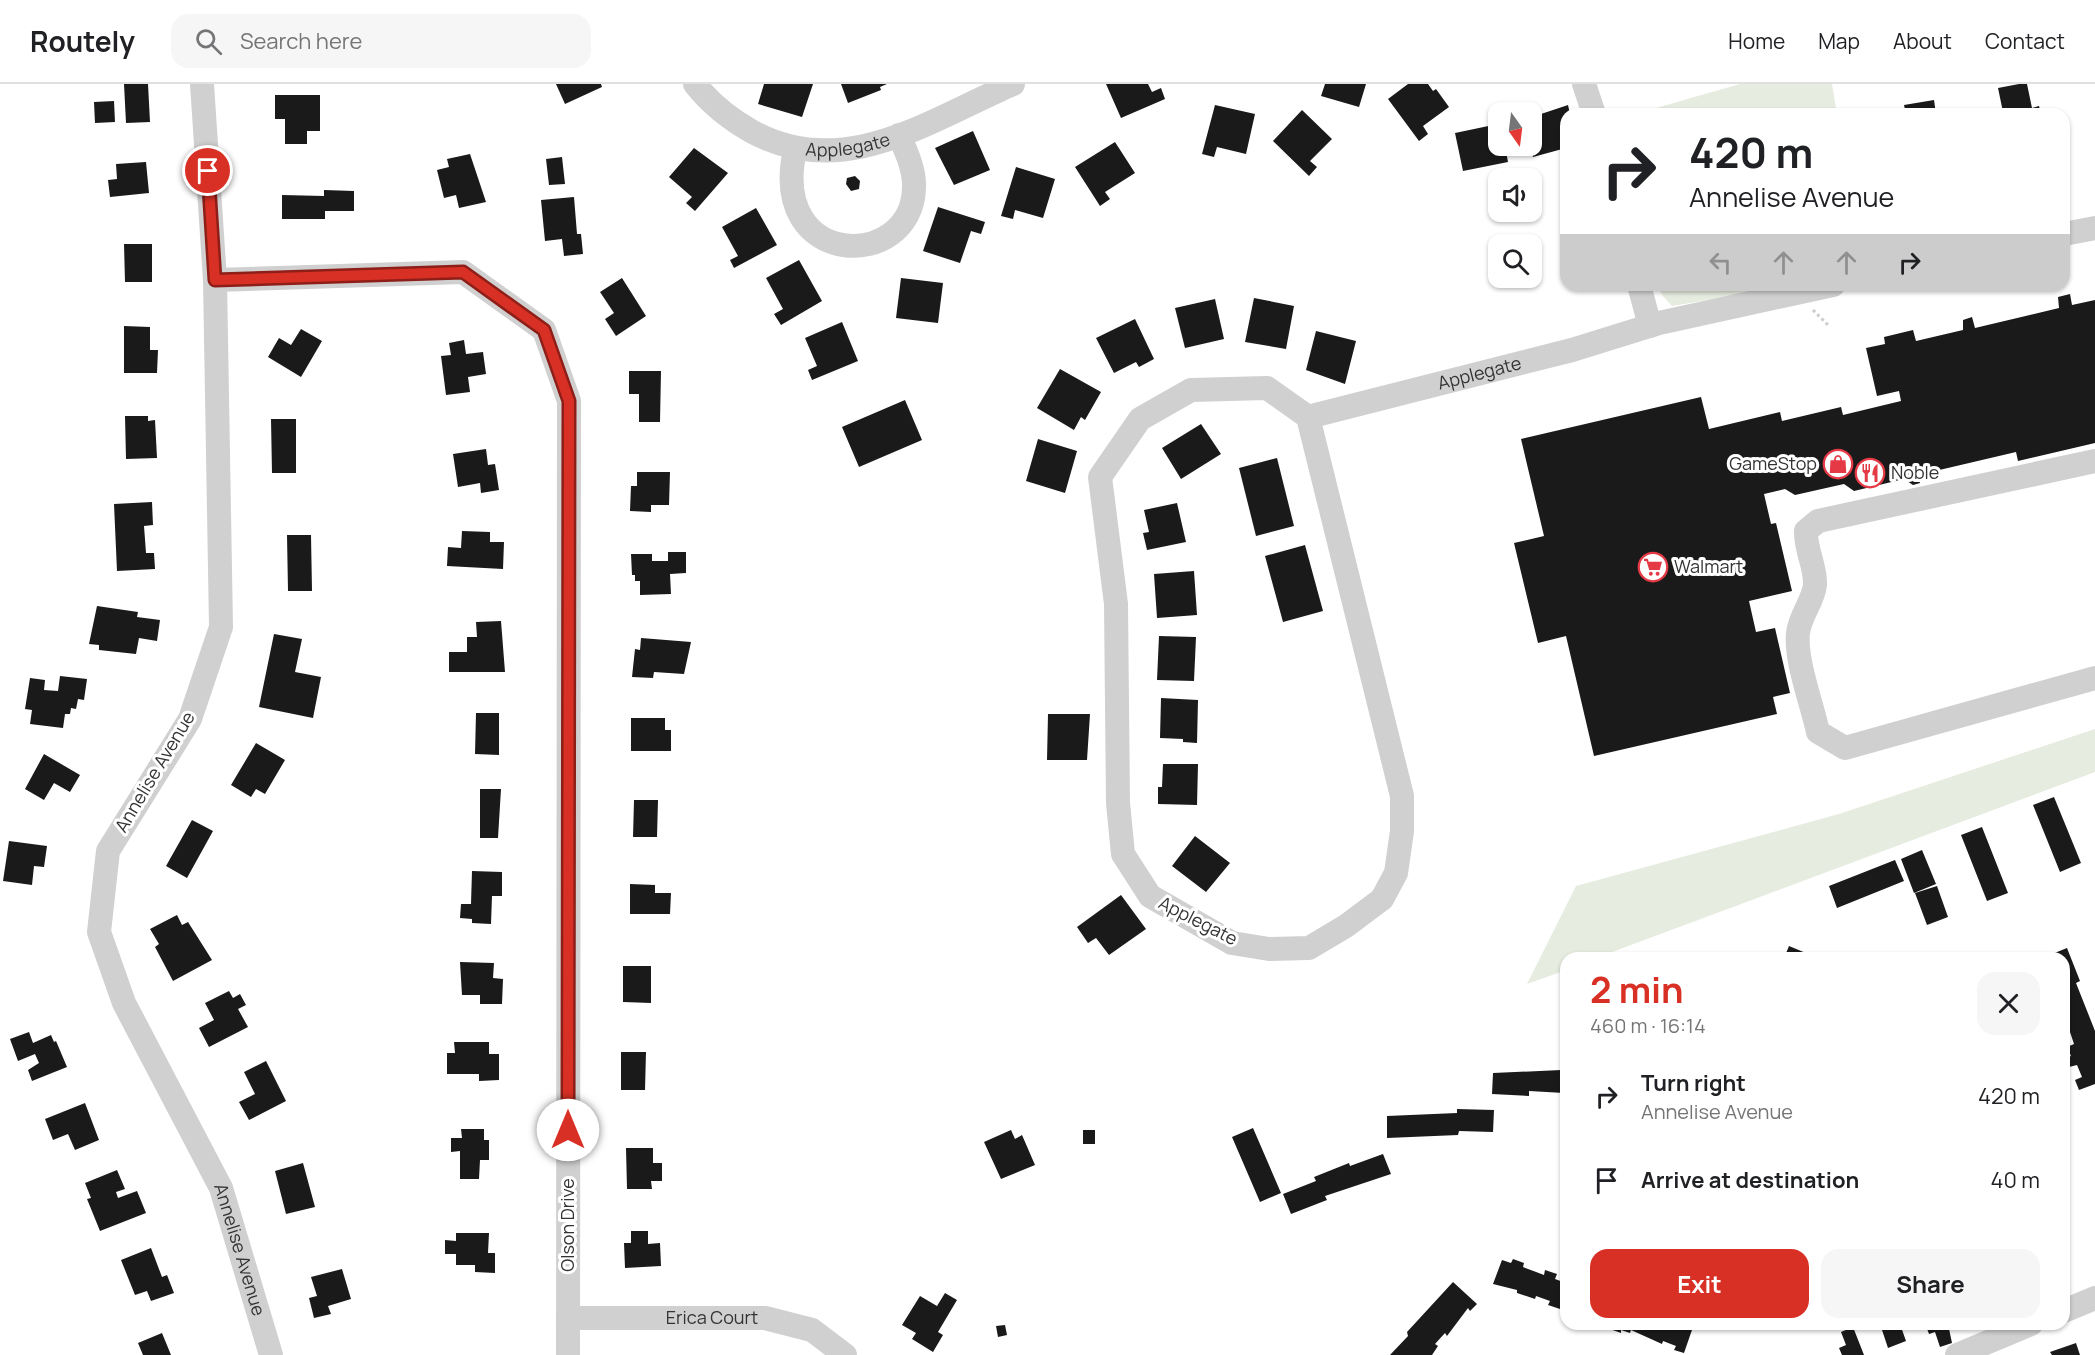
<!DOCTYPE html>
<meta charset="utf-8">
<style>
:root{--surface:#fff;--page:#f6f6f6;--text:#202124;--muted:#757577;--line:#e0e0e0;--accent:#d93025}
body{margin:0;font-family:Manrope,sans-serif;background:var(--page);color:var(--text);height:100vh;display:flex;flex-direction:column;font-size:22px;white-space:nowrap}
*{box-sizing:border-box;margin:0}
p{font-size:20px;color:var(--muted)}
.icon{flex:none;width:33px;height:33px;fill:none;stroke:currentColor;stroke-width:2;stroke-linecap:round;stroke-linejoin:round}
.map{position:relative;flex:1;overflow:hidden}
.panel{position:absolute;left:1560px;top:868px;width:510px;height:378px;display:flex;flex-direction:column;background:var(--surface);border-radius:18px;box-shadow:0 2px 4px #0004}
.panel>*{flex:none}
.guide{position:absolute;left:1560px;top:24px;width:510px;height:183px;border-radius:18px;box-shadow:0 2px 4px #0004;background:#fff;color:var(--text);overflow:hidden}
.needle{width:39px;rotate:166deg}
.fabs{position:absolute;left:1488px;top:18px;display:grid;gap:12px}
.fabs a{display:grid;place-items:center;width:54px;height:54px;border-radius:12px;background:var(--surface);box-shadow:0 2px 4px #0004;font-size:30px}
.pin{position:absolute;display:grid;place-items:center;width:51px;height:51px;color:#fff;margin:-26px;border:3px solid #fff;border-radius:50%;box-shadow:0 2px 6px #0007}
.me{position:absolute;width:66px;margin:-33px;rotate:0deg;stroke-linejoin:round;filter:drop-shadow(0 0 4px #0008)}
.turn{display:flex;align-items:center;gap:21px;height:126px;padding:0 30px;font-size:27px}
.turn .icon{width:78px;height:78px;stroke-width:2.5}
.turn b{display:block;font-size:42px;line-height:51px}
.lanes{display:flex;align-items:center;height:57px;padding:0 30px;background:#0003;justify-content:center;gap:30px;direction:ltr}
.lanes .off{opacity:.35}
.round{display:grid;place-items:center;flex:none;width:63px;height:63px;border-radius:18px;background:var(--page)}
.summary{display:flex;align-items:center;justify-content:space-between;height:102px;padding:0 30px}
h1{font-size:36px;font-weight:700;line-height:45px;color:var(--accent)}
.button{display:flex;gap:12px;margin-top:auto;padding:12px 30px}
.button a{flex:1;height:69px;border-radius:18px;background:var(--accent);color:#fff;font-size:24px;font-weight:700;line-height:69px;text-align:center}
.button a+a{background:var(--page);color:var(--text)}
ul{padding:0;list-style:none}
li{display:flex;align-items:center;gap:18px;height:84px;padding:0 30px}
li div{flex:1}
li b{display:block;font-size:22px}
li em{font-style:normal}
header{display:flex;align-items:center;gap:36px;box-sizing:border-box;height:84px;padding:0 30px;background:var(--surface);border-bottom:2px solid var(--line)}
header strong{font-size:28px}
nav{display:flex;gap:33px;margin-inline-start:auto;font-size:21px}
.search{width:420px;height:54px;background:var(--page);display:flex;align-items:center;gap:15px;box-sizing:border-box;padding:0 21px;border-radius:18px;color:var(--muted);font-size:22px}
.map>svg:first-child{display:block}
</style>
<header>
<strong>Routely</strong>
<div class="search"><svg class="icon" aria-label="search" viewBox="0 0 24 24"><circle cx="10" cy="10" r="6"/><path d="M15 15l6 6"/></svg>Search here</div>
<nav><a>Home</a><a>Map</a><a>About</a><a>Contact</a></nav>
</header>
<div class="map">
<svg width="2095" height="1271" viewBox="0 0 2095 1271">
<rect width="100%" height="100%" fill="#fff"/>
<path fill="#e6ecdf" d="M1740,0H1832L1837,30H1635Z
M1658,201H1797L1672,222L1662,211Z
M2095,645V688L1596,874H1566V886L1527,900L1576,802L1839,730Z"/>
<path fill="#1a1a1a" d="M124,0H148L150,38L126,39Z
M556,0H601L602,3L565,20Z
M764,0H813L802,33L758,20Z
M841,0H887L880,3L881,6L848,19Z
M1106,0H1148L1152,8L1161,4L1165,15L1121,34Z
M1325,0H1366L1359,23L1321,12Z
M1408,0H1428L1433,7L1436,5L1449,23L1423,42L1428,50L1419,57L1388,15Z
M2019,0H2027L2032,24L2039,22L2041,30H2012V26L2003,28L1998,4Z
M275,11H320V47H307V60H285V35H275Z
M1934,16L1936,30H1906L1904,21Z
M114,17L115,38L95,39L94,18Z
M1215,21L1255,30L1246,70L1217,63L1214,73L1202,70Z
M1568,21L1570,30H1566V64L1533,73L1530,62L1532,33Z
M1302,26L1332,55L1310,77L1317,83L1309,92L1273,57Z
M1498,40V62H1505L1508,78L1463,87L1455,49Z
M973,47L990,86L954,101L935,64Z
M1115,58L1135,89L1105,108L1110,115L1100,122L1075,83Z
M694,64L728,89L695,127L686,119L692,113L669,93Z
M470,70L486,118L459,124L456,111L444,114L437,86L449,83L447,75Z
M562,73L565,100L549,101L546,75Z
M146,78L149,109L110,113L108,96L117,95L116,80Z
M1016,83L1055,95L1043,134L1015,126L1013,135L1001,132Z
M855,92L860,97L859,105L851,107L846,100L847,94Z
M324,106L354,107V127H325V135H282V111L324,112Z
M574,113L577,150H581L583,170L564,172L562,155L545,157L541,116Z
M938,123L985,138L981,150L971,147L960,179L923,167Z
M756,124L777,161L734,184L730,176L738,172L722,143Z
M124,160H152V198H125Z
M799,176L822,217L781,241L774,230L783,225L766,194Z
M622,194L646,232L616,252L605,235L614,229L600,208Z
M901,194L943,199L938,239L896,234Z
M2070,210L2072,221L2095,216V359L2018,377L2016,368L1918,391L1920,399L1913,401L1904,395L1854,407L1844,400L1795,411L1785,405L1764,410L1771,440L1776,439L1792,507L1749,517L1756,548L1775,544L1790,609L1773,613L1777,630L1594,672L1566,552L1538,559L1514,459L1544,452L1521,355L1701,313L1709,345L1780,328L1782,337L1841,323L1843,331L1901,317L1899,307L1877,312L1866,264L1885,260L1884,253L1913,246L1916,257L1963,246V236L1972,233L1975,244L2059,224L2058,213Z
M1254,214L1294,222L1286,265L1245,258Z
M1215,215L1224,255L1185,264L1175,224Z
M1135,235L1154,275L1139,283L1136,278L1114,289L1096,254Z
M842,238L858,277L812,296L808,286L817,282L805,254Z
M124,242L150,243V266H158L157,289H124Z
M301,245L322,257L301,293L268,273L279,254L291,261Z
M1316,247L1356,257L1345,300L1306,286Z
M464,256L466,270L483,268L486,290L468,293L470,308L446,311L441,272L451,271L449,259Z
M1060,285L1101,308L1085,336L1081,333L1074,346L1037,324Z
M629,287H661L660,338H639V310H629Z
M905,316L922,356L859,383L842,343Z
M125,332H148V337L155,336L157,374L126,375Z
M271,335H296V389H272Z
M1201,340L1221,370L1181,395L1162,364Z
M1038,355L1077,367L1065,409L1026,397Z
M486,365L488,381L495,380L499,406L481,409L480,399L458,403L453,370Z
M1277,374L1294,442L1256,452L1239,384Z
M637,388H670L669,421H651V428L630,427L631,402H637Z
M152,418L153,441L144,442L146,469H154L155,485L117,487L114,420Z
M1177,419L1186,458L1147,466L1143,449L1149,448L1144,426Z
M462,447L490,448V458H504L503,485L447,482L448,463L461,464Z
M287,451H311L312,507H288Z
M1305,461L1323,527L1283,538L1265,472Z
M668,468H686V489L670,490L671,510L640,511V497H635V491H632L631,470H652V477H668Z
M1194,487L1197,531L1157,534L1154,490Z
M97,522L138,528L137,533L160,536L157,557L139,554L136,570L99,566V561L89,560Z
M501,537L505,588H449V568H467V553H477L476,538Z
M274,550L302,555L295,588L321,593L313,634L259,623Z
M1159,552L1196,553L1194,597L1157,596Z
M641,554L691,558L684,590L654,588L653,594L632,593L635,565L640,566Z
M60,592L87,595L84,616L78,615L76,625L71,624L70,630H65L63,644L30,640L32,626L25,625L30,594L45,596L44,606L58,607Z
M1161,614L1198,616L1197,659L1183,658V655L1160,654Z
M476,629H499V671L475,670Z
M1048,630H1090L1087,676H1047Z
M631,634H665V646H671V667H631Z
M256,659L285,676L265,710L256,705L251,713L231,701Z
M44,670L80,691L70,708L54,699L44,716L25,705Z
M1163,680H1198L1197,721L1158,720V703H1162Z
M480,705H501L498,754H480Z
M2054,713L2081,779L2060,788L2033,721Z
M634,716H658L657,753H633Z
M192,736L213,747L187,794L166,782Z
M1982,743L2008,809L1987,817L1961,751Z
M1195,752L1230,779L1206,808L1172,782Z
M9,757L47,762L44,783L34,782L32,801L3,797Z
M1922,766L1936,800L1914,809L1901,775Z
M1895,776L1904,797L1837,824L1829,802Z
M472,787L502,788V812H492L491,840L472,839V835L460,834L461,820H471Z
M630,800L655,801V809H671L670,830H630Z
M1937,802L1948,833L1927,841L1915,809Z
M1121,811L1146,845L1109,871L1096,854L1088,859L1077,843Z
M177,831L182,841L188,838L212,876L173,897L155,863L159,860L150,845Z
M1789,862L1818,874H1784Z
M2067,864L2080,897L2076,899L2095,947V1000L2079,1006L2075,996L2082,993L2077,981L2069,983L2066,974L2071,972L2067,963L2074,960L2070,948L2064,950V874H2042Z
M460,878L494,879L493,894L503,895L502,920H480V911H462Z
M623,882H651V919L623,918Z
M229,907L233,914L240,910L246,921L238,925L248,943L209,963L199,944L214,936L205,919Z
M29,948L33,959L51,951L54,958L56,957L67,983L32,997L28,986L39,979L35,970L18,977L10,955Z
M454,958H489V970H499V996L479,997V990H447V969H455Z
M621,968H646L645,1006H621Z
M266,977L286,1017L249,1036L239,1018L255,1010L244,988Z
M1561,982H1566L1564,1009L1529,1007V1012L1492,1010L1493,989L1561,986Z
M85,1019L99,1056L75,1066L68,1050L53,1056L45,1035Z
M1457,1025L1494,1026L1493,1048L1459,1047L1458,1051L1387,1054V1032L1457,1029Z
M1253,1044L1281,1109L1260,1118L1232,1053Z
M461,1045H484V1056H489V1076H480L479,1095H460V1067L451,1068V1054H462Z
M1011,1046L1015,1055L1022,1051L1035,1081L1001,1095L984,1058Z
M1083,1046H1095V1060H1083Z
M626,1064H653V1079H662V1097H651L652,1105H627Z
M1383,1070L1391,1090L1325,1112L1327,1116L1291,1130L1283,1110L1316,1097L1314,1093L1349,1079L1350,1082Z
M303,1079L315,1123L286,1130L275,1087Z
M117,1086L125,1105L116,1108L118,1114L137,1107L146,1129L100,1147L87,1115L91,1114L85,1099Z
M631,1147H648V1160L660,1159L661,1182L625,1184L624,1159H631Z
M456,1149H489L488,1169H495V1189L475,1188V1181H456V1170H445V1156L456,1157Z
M151,1164L162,1193L167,1191L174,1209L151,1217L147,1207L135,1211L121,1176Z
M1513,1175L1524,1179L1523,1183L1544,1191L1545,1186L1557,1190L1555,1195L1566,1199V1227L1548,1221L1550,1217L1536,1212L1535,1215L1517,1209V1206L1493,1200L1502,1176L1511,1179Z
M342,1185L351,1215L328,1222L331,1230L314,1234L309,1214L317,1212L311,1193Z
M1453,1198L1477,1220L1470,1227L1468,1224L1447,1252L1445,1249L1435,1260L1438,1262L1432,1271H1390L1408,1252L1407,1248Z
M945,1209L957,1216L938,1248L943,1251L933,1268L912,1255L916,1249L902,1241L920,1212L937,1222Z
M1607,1240H1685L1693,1243L1684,1269L1674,1266L1676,1262L1663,1257L1662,1260L1631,1246L1630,1249L1621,1246V1249L1610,1245L1611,1242Z
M1880,1240H1900L1906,1257L1888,1264Z
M1929,1240H1948L1952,1259L1940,1263L1935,1248L1929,1250L1926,1242Z
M1005,1241L1007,1251L998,1253L996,1242Z
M1853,1243L1864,1271H1842L1839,1264L1846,1261L1841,1248Z
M162,1249L171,1271H143L138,1259Z
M2076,1259L2080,1271H2052L2050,1268Z"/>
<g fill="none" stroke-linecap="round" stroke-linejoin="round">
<path stroke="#cdcdcd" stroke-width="3" stroke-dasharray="3 3" stroke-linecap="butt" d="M1813,226L1830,243"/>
<g stroke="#d0d0d0" stroke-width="24">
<path id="s1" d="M202,0L215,196L221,543L190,635L108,767L99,848L124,919L221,1104L271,1271"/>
<path id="s2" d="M695,0C710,19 730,35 751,47C843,98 928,37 1013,0"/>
<path d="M1584,0L1594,30"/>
<path d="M795,66C768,186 912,187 914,104C915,86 906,67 899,51"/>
<path d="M2064,150L2095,144"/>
<path d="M215,196L463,188L544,246L569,317L568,1271"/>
<path d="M1639,201L1650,242"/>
<path d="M1267,304L1308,333L1402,712V747L1396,789L1382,815L1346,842L1309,864L1269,865L1232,859L1150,812L1123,770L1118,719L1116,520L1100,393L1140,335L1191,306Z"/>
<path id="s3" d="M1308,333L1572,266L1659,239L1833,201"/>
<path d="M2095,377L1818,437L1806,447C1805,465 1816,483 1815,501C1813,518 1800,531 1798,549C1795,576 1812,620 1818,648L1845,664L2095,594"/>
<path d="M2064,1227L2095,1214"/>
<path id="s4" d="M568,1234H765L812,1246L845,1271"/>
<path d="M1957,1271L2031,1240"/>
</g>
</g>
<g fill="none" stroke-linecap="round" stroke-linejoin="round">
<g stroke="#8d1f18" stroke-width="15">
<path id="route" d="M208,87L215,196L463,188L544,246L569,317L568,1046"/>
</g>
<use href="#route" stroke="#d93025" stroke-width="10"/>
</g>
<defs>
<g id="shop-ring" transform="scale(1.5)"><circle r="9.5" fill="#fff" stroke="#e63946" stroke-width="1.5"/><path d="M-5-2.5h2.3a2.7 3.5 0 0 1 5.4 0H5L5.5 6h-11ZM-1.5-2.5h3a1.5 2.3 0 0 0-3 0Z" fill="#e63946"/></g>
<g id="restaurant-ring" transform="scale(1.5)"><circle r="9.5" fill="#fff" stroke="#e63946" stroke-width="1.5"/><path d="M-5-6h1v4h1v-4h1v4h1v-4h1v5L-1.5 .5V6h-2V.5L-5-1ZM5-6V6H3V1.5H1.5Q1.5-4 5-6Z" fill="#e63946"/></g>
<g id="supermarket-ring" transform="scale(1.5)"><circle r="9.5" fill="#fff" stroke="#e63946" stroke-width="1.5"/><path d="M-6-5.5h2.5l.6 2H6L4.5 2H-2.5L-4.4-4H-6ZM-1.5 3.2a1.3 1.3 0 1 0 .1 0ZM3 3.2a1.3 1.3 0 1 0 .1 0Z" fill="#e63946"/></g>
</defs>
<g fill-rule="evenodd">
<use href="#shop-ring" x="1838" y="380"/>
<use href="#restaurant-ring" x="1870" y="389"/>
<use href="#supermarket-ring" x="1653" y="483"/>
</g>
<g text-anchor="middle" stroke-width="6" stroke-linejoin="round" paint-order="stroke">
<g font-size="18" fill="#333" stroke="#fff">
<text dy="6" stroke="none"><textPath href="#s2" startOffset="174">Applegate</textPath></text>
<text dy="6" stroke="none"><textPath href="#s3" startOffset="177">Applegate</textPath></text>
<text transform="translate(155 688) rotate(-59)" y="6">Annelise Avenue</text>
<text transform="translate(1198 837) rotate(27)" y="6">Applegate</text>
<text transform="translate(568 1141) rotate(-90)" y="6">Olson Drive</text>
<text dy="6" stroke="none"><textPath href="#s1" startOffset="1226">Annelise Avenue</textPath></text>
<text dy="6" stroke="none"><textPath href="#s4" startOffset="144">Erica Court</textPath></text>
</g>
<g font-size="18" fill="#333" stroke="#fff" text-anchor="start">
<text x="1817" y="386" text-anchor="end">GameStop</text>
<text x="1891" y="395">Noble</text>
<text x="1674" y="489">Walmart</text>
</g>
</g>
</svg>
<div class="fabs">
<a><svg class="needle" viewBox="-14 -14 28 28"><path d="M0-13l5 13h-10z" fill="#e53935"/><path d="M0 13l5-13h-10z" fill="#757577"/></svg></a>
<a><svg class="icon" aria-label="sound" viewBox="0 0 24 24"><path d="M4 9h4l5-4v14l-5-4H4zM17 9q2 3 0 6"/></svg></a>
<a><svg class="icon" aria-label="search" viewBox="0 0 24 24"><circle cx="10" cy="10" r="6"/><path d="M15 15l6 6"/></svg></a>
</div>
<div class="pin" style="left:208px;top:87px;background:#d93025"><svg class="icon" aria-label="arrive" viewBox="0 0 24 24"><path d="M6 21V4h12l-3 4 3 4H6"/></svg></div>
<svg class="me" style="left:568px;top:1046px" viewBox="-20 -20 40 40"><circle r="19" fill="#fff"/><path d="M0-13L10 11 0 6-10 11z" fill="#d93025"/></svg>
<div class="guide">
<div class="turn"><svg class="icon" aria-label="right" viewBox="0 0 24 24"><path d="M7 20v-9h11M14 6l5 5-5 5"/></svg><div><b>420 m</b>Annelise Avenue</div></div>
<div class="lanes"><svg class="icon off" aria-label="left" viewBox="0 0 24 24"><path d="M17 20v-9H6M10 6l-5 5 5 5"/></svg><svg class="icon off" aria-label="ahead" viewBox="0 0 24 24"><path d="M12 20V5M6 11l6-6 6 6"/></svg><svg class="icon off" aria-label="ahead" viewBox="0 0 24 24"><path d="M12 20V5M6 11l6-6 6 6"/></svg><svg class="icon" aria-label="right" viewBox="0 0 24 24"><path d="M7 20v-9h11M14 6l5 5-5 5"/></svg></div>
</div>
<section class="panel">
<div class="summary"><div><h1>2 min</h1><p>460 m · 16:14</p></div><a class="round"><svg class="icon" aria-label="close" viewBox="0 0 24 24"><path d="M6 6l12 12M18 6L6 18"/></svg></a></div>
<ul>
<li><svg class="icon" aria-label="right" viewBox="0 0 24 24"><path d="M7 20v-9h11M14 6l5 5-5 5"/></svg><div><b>Turn right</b><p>Annelise Avenue</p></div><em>420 m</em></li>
<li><svg class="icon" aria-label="arrive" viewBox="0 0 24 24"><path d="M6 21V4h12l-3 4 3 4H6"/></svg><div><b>Arrive at destination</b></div><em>40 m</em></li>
</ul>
<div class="button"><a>Exit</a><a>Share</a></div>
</section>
</div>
